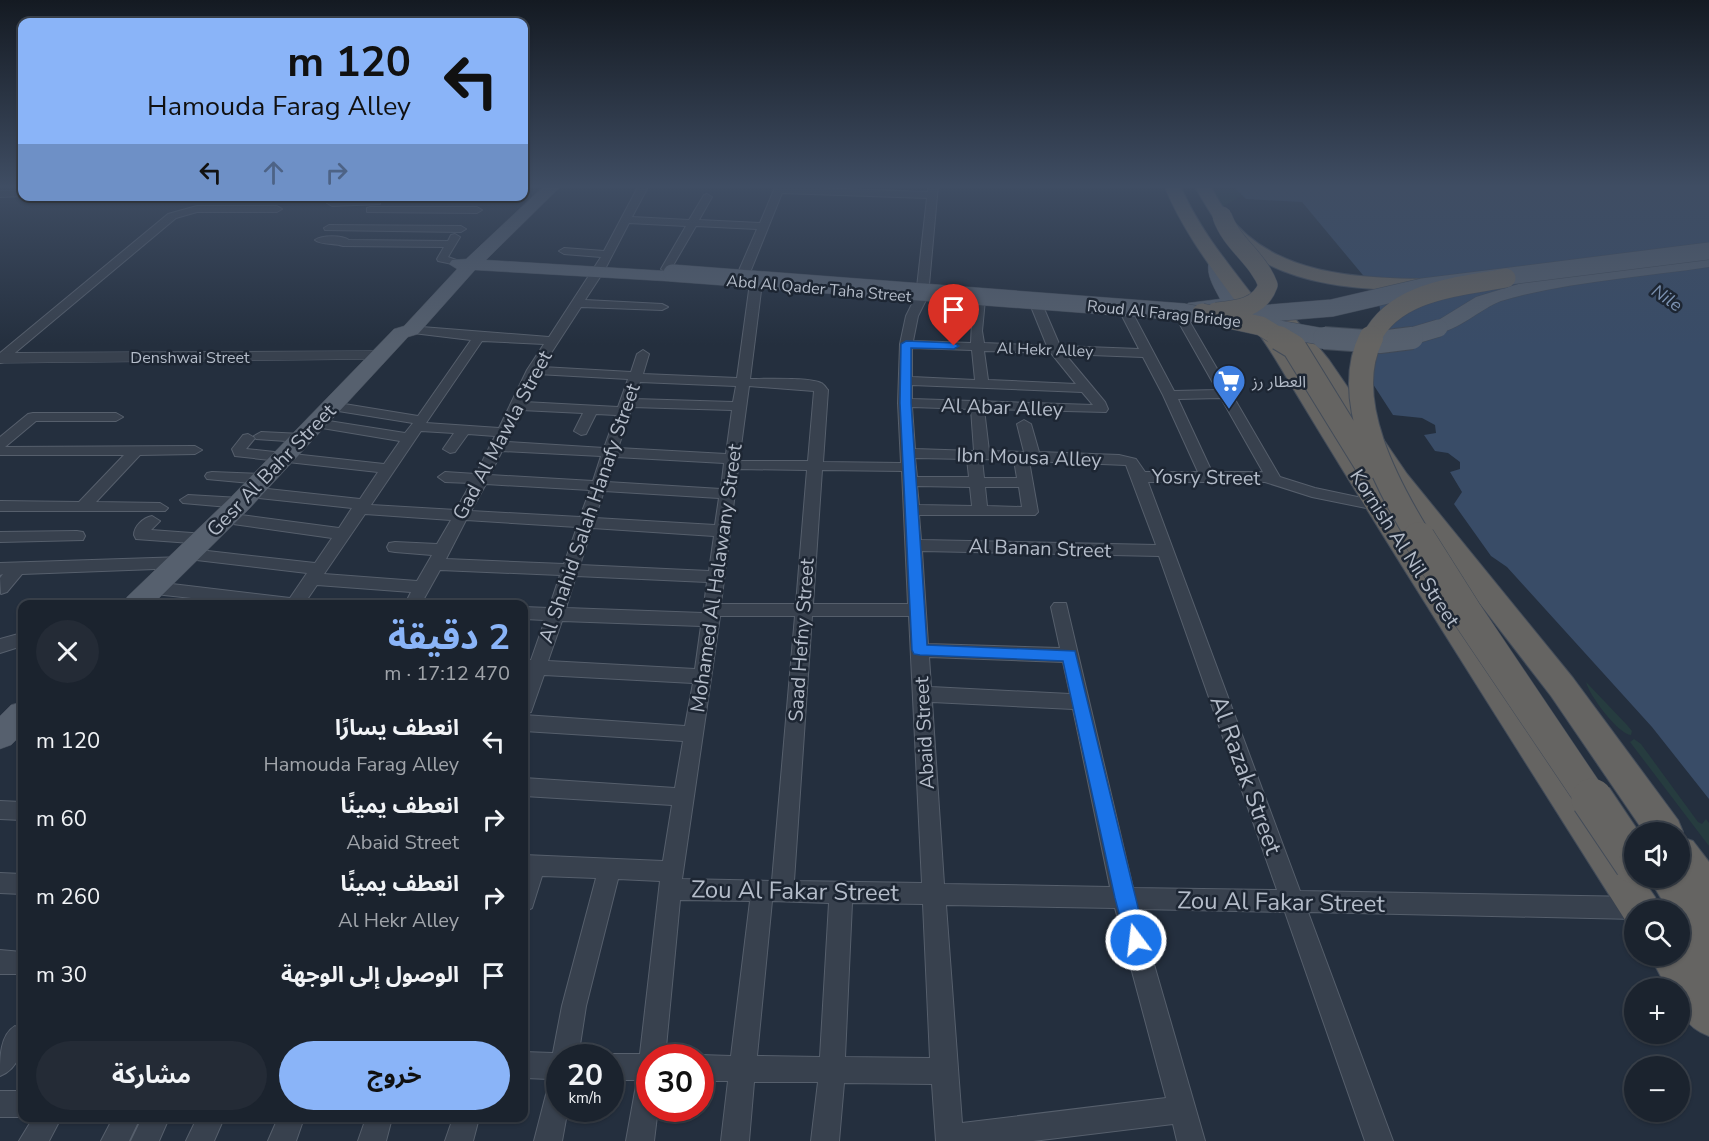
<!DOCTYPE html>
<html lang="ar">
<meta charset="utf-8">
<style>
:root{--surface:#1b232e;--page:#242b36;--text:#f1f3f6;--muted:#a0a4aa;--line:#39404a;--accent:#8ab4f8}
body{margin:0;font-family:"Nunito Sans","Noto Sans Arabic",sans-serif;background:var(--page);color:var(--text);direction:rtl;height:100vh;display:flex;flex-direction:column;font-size:22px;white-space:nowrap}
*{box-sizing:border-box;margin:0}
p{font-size:20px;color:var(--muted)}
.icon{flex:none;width:33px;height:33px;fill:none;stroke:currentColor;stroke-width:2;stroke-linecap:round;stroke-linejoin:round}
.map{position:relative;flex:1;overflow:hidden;direction:ltr}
.panel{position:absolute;left:18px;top:600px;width:510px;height:522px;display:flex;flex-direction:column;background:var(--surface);border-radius:12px;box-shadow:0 2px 4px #0004,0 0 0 2px var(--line);direction:rtl}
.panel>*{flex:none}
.hud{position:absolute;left:18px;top:18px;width:510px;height:183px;border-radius:12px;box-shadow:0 2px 4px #0004,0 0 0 2px var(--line);direction:rtl;background:#8ab4f8;color:#111;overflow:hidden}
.buttons{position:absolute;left:1624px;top:822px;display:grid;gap:12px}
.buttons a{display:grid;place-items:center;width:66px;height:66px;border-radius:50%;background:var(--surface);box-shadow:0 2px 4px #0004,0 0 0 2px var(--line);font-size:30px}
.speed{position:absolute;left:546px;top:1044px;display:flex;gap:12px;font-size:30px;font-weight:700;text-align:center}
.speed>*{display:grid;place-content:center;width:78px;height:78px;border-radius:50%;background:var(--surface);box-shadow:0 2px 4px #0004,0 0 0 2px var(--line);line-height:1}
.speed small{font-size:15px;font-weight:400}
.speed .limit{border:9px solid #d22;background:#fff;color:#111}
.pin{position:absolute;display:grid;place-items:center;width:51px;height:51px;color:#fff;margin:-62px -26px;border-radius:50% 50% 50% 0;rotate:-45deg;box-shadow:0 0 6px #0007}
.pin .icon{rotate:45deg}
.me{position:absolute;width:66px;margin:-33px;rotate:345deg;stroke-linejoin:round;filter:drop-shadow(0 0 4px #0008)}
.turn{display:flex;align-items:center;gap:21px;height:126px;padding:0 18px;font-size:27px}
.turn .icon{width:78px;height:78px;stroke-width:2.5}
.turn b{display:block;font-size:42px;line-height:51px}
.lanes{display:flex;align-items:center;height:57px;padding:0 18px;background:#0003;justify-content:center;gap:30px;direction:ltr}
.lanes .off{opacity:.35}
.round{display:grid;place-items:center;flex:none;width:63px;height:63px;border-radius:32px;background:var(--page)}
.head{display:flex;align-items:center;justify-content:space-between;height:102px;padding:0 18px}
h1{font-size:36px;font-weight:700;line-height:45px;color:var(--accent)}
.action{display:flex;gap:12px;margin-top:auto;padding:12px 18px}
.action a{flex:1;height:69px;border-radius:36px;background:var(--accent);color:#111;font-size:24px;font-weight:700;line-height:69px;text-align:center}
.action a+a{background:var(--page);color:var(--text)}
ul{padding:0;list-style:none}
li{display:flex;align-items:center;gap:18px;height:78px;padding:0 18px}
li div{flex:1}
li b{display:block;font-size:22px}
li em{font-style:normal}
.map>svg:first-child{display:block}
</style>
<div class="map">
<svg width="1709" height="1141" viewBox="0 0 1709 1141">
<rect width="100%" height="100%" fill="#242f3e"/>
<path fill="#263c3f" d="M1208,185H1235L1241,196L1222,207Z
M1586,682L1627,725L1632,731L1631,735C1618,734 1589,695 1586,682Z
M1634,739L1641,744L1698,822L1702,824L1706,819L1709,823V846L1630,742Z"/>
<path fill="#394c67" d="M1235,185H1709V799L1652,727L1507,567L1491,556L1454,504L1462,492L1450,472L1460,469V462L1448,453L1435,451L1424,435L1436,433L1435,425L1422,418L1393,415L1371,381L1380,309L1377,292L1302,202L1246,199L1233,186Z"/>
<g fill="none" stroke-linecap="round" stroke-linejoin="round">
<g stroke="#565f6c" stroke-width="2">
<path id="minor" d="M639,185H649L632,217L689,220L704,195L707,194L712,197L699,220L760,223L776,185H786L785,187L928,192V185H938L928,296L918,316L913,341L971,343L973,300L979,297L985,300L982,331L984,343L1047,346L1030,304L1036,301L1042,304L1060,346L1139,349L1119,310L1125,307L1131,310L1174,391L1217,390L1174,314L1176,312H1184L1280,477L1315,488L1381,502L1384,505L1376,510L1312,497L1265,482H1148L1300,891L1638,897L1646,900L1648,910H1635V919L1308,912L1393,1141H1365L1285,912L1138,909L1205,1141H1177L1173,1124L1033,1141H936L932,1084L844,1083L839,1141H811L818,1082H754L749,1141H721L728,1081H700V1058H694L700,1055L731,1056L750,901L680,900L665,1058H650V1108H658L654,1141H626L637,1080H610V1058H602L610,1054H640L660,881L618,879L586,1006L578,1058H560V1108H568L562,1141H534L550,1079L524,1078V1052L553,1053L562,1006L596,878L542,876L532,908L524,912V855L663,861L672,805L524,796V778L675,788L683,741L524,731V715L685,726L693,683L544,675L531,712L524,714V681L526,674H524V660H531L545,620L524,619V607L549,608L560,575L440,570L421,604H405L411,592L317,585L304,604H246L155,594L149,592L147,588L149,584L155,582L290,598L307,573L188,559L190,562L188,566L182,568L22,574L7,592L1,594L0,578L3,574L0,575V563L184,557L182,554L184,550L190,549L315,563L332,538L226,523L218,518L226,513L339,528L352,508L250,497L242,492L250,487L360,499L378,472L235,456L232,449L243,435L248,434L255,438L246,449L384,464L400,441L316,427L309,423L316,419L405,433L413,423L332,410L325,406L332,402L418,416L471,340L413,333L409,332V326L549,337L601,257L564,254L559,251L564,248L604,251ZM782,193L927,198L916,296L906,316L900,344L898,403L901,463L823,462L828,390C826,388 824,384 821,383C810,377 764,379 750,379L762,283L760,281L756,280L750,283L737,378L643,374L649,354L643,350L637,354L631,372L542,367L581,307L662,310L668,307L662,304L585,300L604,271L629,223L686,226L661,269L666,272L671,269L696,226L757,229L737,275L743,278L749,275ZM482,341L544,344L527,370L499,428L426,423ZM912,348L972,350L975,380L912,377ZM984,351L1051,353L1076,384L988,380ZM1065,354L1143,357L1163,395L1198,472H1145L1136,459L1119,455L1039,452L1031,424L1024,420L1017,424L1024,452L989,451L984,409L1106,412L1108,409L1105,402ZM537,374L628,379L618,407L524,402ZM640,382L736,386L733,402L634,399ZM912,385L1082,392L1093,405L912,399ZM749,386L814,391L808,461H739ZM1221,398L1263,472H1212L1178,399ZM632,407L732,410L726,454L618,448ZM912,407L971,409L974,451L915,449ZM521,410L583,413L574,431L581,435L586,434L596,414L616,415L604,448L506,442ZM421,431L454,433L443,449L450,453L455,452L468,434L495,436L476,474L445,472L438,477L445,482L471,483L456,510L371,505ZM502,451L601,456L593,481L490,475ZM616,457L724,463L721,489L607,482ZM915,458L967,459L969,477H917ZM982,459L1014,460L1017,478H984ZM1029,461L1126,465L1156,545L921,540L919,515H1035L1038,512ZM738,469L807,470L796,604H721ZM822,470L902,471L908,604H813ZM486,484L590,490L580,517L471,511ZM917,486L970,487L972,506L919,505ZM985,487H1019L1022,507L987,506ZM604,491L719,498L715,525L595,518ZM365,514L451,520L437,544L395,542L389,543L387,547L389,551L395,552L432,555L417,581L324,574ZM466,520L577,527L564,564L446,559ZM592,528L714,536L709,571L580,565ZM922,551L1159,556L1277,890L1133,888L1066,603H1054L1051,607L1060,648L928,644ZM576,576L707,582L703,613L566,608ZM720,616H795L772,881L682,879ZM812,616H909L922,883L794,881ZM562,621L701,626L695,669L548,661ZM929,657L1063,662L1070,694L931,687ZM932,702L1073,709L1110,887L944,884ZM772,901L829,903L820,1057L757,1056ZM852,903L923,904L930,1058L845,1057ZM946,905L1115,908L1166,1098L962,1123Z
M0,191H22L23,196L0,197Z
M377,199L380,200V204L332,206L327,203L332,200Z
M197,206H277L282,209L277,212H197L176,218L4,362L0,363V353L168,214Z
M370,207H477L482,210L477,213L367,212V208Z
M329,225L461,226L466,229L461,232L325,230L324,228Z
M455,234L460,237L448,257L462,262V266L438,261L437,259L444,247L343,246C335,243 321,245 315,240C322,235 342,235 349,240L448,241L451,235Z
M33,413H116L123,417L116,421H36L5,447L195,446L202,450L195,454L140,455L96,502L160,503L168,508L165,511H0V501L79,502L124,455H0V437L28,414Z
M261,432L302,434L309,438L302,442L256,439L254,436Z
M212,472L263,474L270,479L263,484L207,479L205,476L207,473Z
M188,495L240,498L248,503L240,508L183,503L180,500Z
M152,516L160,521L151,530L205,534L211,535L213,539L211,543L205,544L136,539L134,535C134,526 143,518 152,516Z
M77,531L83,532L85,536L83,540L0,542V532Z
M22,633V646L0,653V639Z
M0,801L22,802V820L0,819Z
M0,873L22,874V894L0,893Z
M0,950L22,952V974H0Z
M15,1026L22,1030C22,1049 20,1068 0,1076C0,1057 0,1035 15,1026Z
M0,1091H22V1117H0Z
M33,1118H61L49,1141H19Z
M113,1118H140L129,1141H101Z
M142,1118H169L159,1141H131Z
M197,1118H224L214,1141H186Z
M278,1118H304L296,1141H268Z
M366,1118H392L386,1141H358Z
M453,1118H479L473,1141H445Z"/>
</g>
<g stroke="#565f6c" stroke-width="1">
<path id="tertiary" d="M379,351L385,353L387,356L385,359L0,363V353Z"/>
</g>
<g stroke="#414a57" stroke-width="1">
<path id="primary" d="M545,185H562L486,260L699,273L705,274L708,278L705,282L699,283L475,270L418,334L408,337L249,509L153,604H123L127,597L231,497L394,329L404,326L457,269L449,264L452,260L466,259Z
M1217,256L1223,257L1226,261L1227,277L1239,299C1232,315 1203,315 1188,311L1186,307L1188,303L1220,299C1214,287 1203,271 1211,257Z
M1709,257V267C1643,277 1564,282 1501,301C1481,308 1451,337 1432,332L1429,328L1432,324L1476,297L1525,282Z
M22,702V734L11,745L0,749V716L11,705Z"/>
</g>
<g stroke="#434c59" stroke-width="2">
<path id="trunk" d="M1164,185H1180C1206,246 1254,291 1289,346C1401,522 1517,695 1635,868V878H1642L1655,897L1660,910H1635V926L1627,923C1509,736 1390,550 1276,360C1240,301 1190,250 1164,185Z
M1194,185H1210C1215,194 1220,204 1227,213C1273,276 1358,278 1429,279L1436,281L1439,285L1436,289L1429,291C1364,290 1289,288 1237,244C1218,228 1206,206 1194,185Z
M1285,313L1292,315L1329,360L1407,474L1573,678L1678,820L1683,832L1681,837L1693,841L1709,862V1036C1685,1027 1680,1013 1680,988H1667L1650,956H1680V910H1668L1649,878H1680V832H1644L1551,696L1389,486L1312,368L1275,319L1278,315Z"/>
</g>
<use href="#minor" fill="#38414e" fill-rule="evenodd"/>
<use href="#tertiary" fill="#38414e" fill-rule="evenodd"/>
<use href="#primary" fill="#56606e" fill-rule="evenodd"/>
<use href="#trunk" fill="#656462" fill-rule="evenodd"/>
<g stroke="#414a57" stroke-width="18" stroke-linecap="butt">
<path id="primary-bridge-far1" d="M672,273L1184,312L1336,339
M1259,314L1332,308L1422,287L1709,251
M1402,339L1439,328"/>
</g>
<g stroke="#414a57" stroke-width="24" stroke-linecap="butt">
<path id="primary-bridge" d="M1324,338L1380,342L1412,338"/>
</g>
<g stroke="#434c59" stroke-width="20" stroke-linecap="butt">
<path id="trunk-bridge-far3" d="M1216,312C1237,310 1260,308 1268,285C1258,258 1231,243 1222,216
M1202,313L1261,326L1282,339
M1371,339C1395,290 1459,287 1506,278"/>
</g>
<g stroke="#434c59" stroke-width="26" stroke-linecap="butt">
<path id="trunk-bridge-far2" d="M1279,338L1294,347L1368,467
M1371,338C1340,400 1388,487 1420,539"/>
</g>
<g stroke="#434c59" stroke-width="33" stroke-linecap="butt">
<path id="trunk-bridge-far1" d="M1419,538L1467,614L1593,801"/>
</g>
<g stroke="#434c59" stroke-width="43" stroke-linecap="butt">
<path id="trunk-bridge" d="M1592,799L1635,863"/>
</g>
<use href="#primary-bridge-far1" stroke="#56606e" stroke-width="17"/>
<use href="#primary-bridge" stroke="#56606e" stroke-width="22"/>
<use href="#trunk-bridge-far3" stroke="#656462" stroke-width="19"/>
<use href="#trunk-bridge-far2" stroke="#656462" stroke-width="24"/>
<use href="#trunk-bridge-far1" stroke="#656462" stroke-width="32"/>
<use href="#trunk-bridge" stroke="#656462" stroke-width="41"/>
</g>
<linearGradient id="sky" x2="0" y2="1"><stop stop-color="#141a22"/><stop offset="0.54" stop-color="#3f4d63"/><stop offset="1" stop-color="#3f4d63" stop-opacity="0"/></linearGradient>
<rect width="1709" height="345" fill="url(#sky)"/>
<path fill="#1a73e8" stroke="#114b97" stroke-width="1.5" d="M906,341L954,343L959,346L954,349L911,348V403L927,645L1075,651L1146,940L1143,947L1136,950L1129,947L1126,940L1115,898L1063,661L920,655L914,654L912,650L900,403L901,344Z"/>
<defs>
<g id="supermarket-pin" transform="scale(1.725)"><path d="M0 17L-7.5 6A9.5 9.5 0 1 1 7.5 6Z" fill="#3f7fe0" stroke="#1d2633"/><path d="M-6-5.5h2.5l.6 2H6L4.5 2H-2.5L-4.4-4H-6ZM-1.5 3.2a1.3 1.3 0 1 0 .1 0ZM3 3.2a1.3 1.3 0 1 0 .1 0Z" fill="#fff"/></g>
</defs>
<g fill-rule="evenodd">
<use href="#supermarket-pin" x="1229" y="381"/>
</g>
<g text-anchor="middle" stroke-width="5" stroke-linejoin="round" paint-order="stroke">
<g font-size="16" fill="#b4bcc9" stroke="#1d2633">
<text transform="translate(819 288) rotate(5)" y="6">Abd Al Qader Taha Street</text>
<text transform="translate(1164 313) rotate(6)" y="6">Roud Al Farag Bridge</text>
<text transform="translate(1045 349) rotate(2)" y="6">Al Hekr Alley</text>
<text x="190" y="363">Denshwai Street</text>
</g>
<g font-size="16" fill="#b4bcc9" stroke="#1d2633" text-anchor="start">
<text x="1252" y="387">العطار رز</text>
</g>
<g font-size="18" font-style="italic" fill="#7c92b1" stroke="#1d2633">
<text transform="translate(1667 298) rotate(35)" y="6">Nile</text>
</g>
<g font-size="20" fill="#b4bcc9" stroke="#1d2633">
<text transform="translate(1002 407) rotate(2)" y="7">Al Abar Alley</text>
<text transform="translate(502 435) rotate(-62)" y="7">Gad Al Mawla Street</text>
<text transform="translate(1029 457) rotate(2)" y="7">Ibn Mousa Alley</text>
<text transform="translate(271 470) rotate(-46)" y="7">Gesr Al Bahr Street</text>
<text transform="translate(1206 477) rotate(1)" y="7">Yosry Street</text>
<text transform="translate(589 513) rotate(-71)" y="7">Al Shahid Salah Hanafy Street</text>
<text transform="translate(1040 548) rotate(2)" y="7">Al Banan Street</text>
<text transform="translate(1405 548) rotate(57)" y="7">Kornish Al Nil Street</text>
<text transform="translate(716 578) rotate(-82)" y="7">Mohamed Al Halawany Street</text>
<text transform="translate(801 640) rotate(-86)" y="7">Saad Hefny Street</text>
<text transform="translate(924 733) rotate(-93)" y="7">Abaid Street</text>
</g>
<g font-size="24" fill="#b4bcc9" stroke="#1d2633">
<text transform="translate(1246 775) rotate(70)" y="8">Al Razak Street</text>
<text transform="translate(795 891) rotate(1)" y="8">Zou Al Fakar Street</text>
<text transform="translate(1281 902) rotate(1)" y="8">Zou Al Fakar Street</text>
</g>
</g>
</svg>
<div class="buttons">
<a><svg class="icon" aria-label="sound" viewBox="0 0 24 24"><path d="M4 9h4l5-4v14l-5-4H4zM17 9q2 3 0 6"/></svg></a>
<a><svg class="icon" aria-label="search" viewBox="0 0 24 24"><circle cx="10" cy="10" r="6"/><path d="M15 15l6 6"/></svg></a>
<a>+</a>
<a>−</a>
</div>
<div class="speed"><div>20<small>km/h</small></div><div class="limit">30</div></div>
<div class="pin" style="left:954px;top:346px;background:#d93025"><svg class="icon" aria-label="arrive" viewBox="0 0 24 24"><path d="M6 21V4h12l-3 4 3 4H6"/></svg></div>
<svg class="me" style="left:1136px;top:940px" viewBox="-20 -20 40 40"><circle r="17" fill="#1a73e8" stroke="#fff" stroke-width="3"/><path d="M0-11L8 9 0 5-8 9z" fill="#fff"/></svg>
<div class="hud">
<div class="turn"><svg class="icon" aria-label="left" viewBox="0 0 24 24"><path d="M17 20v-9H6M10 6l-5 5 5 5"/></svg><div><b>120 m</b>Hamouda Farag Alley</div></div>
<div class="lanes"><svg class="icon" aria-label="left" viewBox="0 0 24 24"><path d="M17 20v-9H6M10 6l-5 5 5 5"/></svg><svg class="icon off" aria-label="ahead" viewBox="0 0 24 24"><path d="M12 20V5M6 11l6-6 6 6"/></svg><svg class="icon off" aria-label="right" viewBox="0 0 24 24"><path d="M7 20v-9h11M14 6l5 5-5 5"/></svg></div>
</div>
<section class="panel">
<div class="head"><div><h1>2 دقيقة</h1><p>470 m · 17:12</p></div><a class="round"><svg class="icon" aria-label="close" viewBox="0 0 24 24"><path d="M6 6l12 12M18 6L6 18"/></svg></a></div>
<ul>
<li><svg class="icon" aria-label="left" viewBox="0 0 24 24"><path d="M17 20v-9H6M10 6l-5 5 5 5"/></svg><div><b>انعطف يسارًا</b><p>Hamouda Farag Alley</p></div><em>120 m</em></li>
<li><svg class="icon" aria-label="right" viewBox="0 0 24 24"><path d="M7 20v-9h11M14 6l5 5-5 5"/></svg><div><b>انعطف يمينًا</b><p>Abaid Street</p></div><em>60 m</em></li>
<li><svg class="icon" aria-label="right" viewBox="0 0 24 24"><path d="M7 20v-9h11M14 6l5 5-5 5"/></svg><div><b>انعطف يمينًا</b><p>Al Hekr Alley</p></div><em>260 m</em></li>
<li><svg class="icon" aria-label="arrive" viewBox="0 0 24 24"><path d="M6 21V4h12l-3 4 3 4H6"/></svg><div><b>الوصول إلى الوجهة</b></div><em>30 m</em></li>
</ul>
<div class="action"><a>خروج</a><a>مشاركة</a></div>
</section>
</div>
